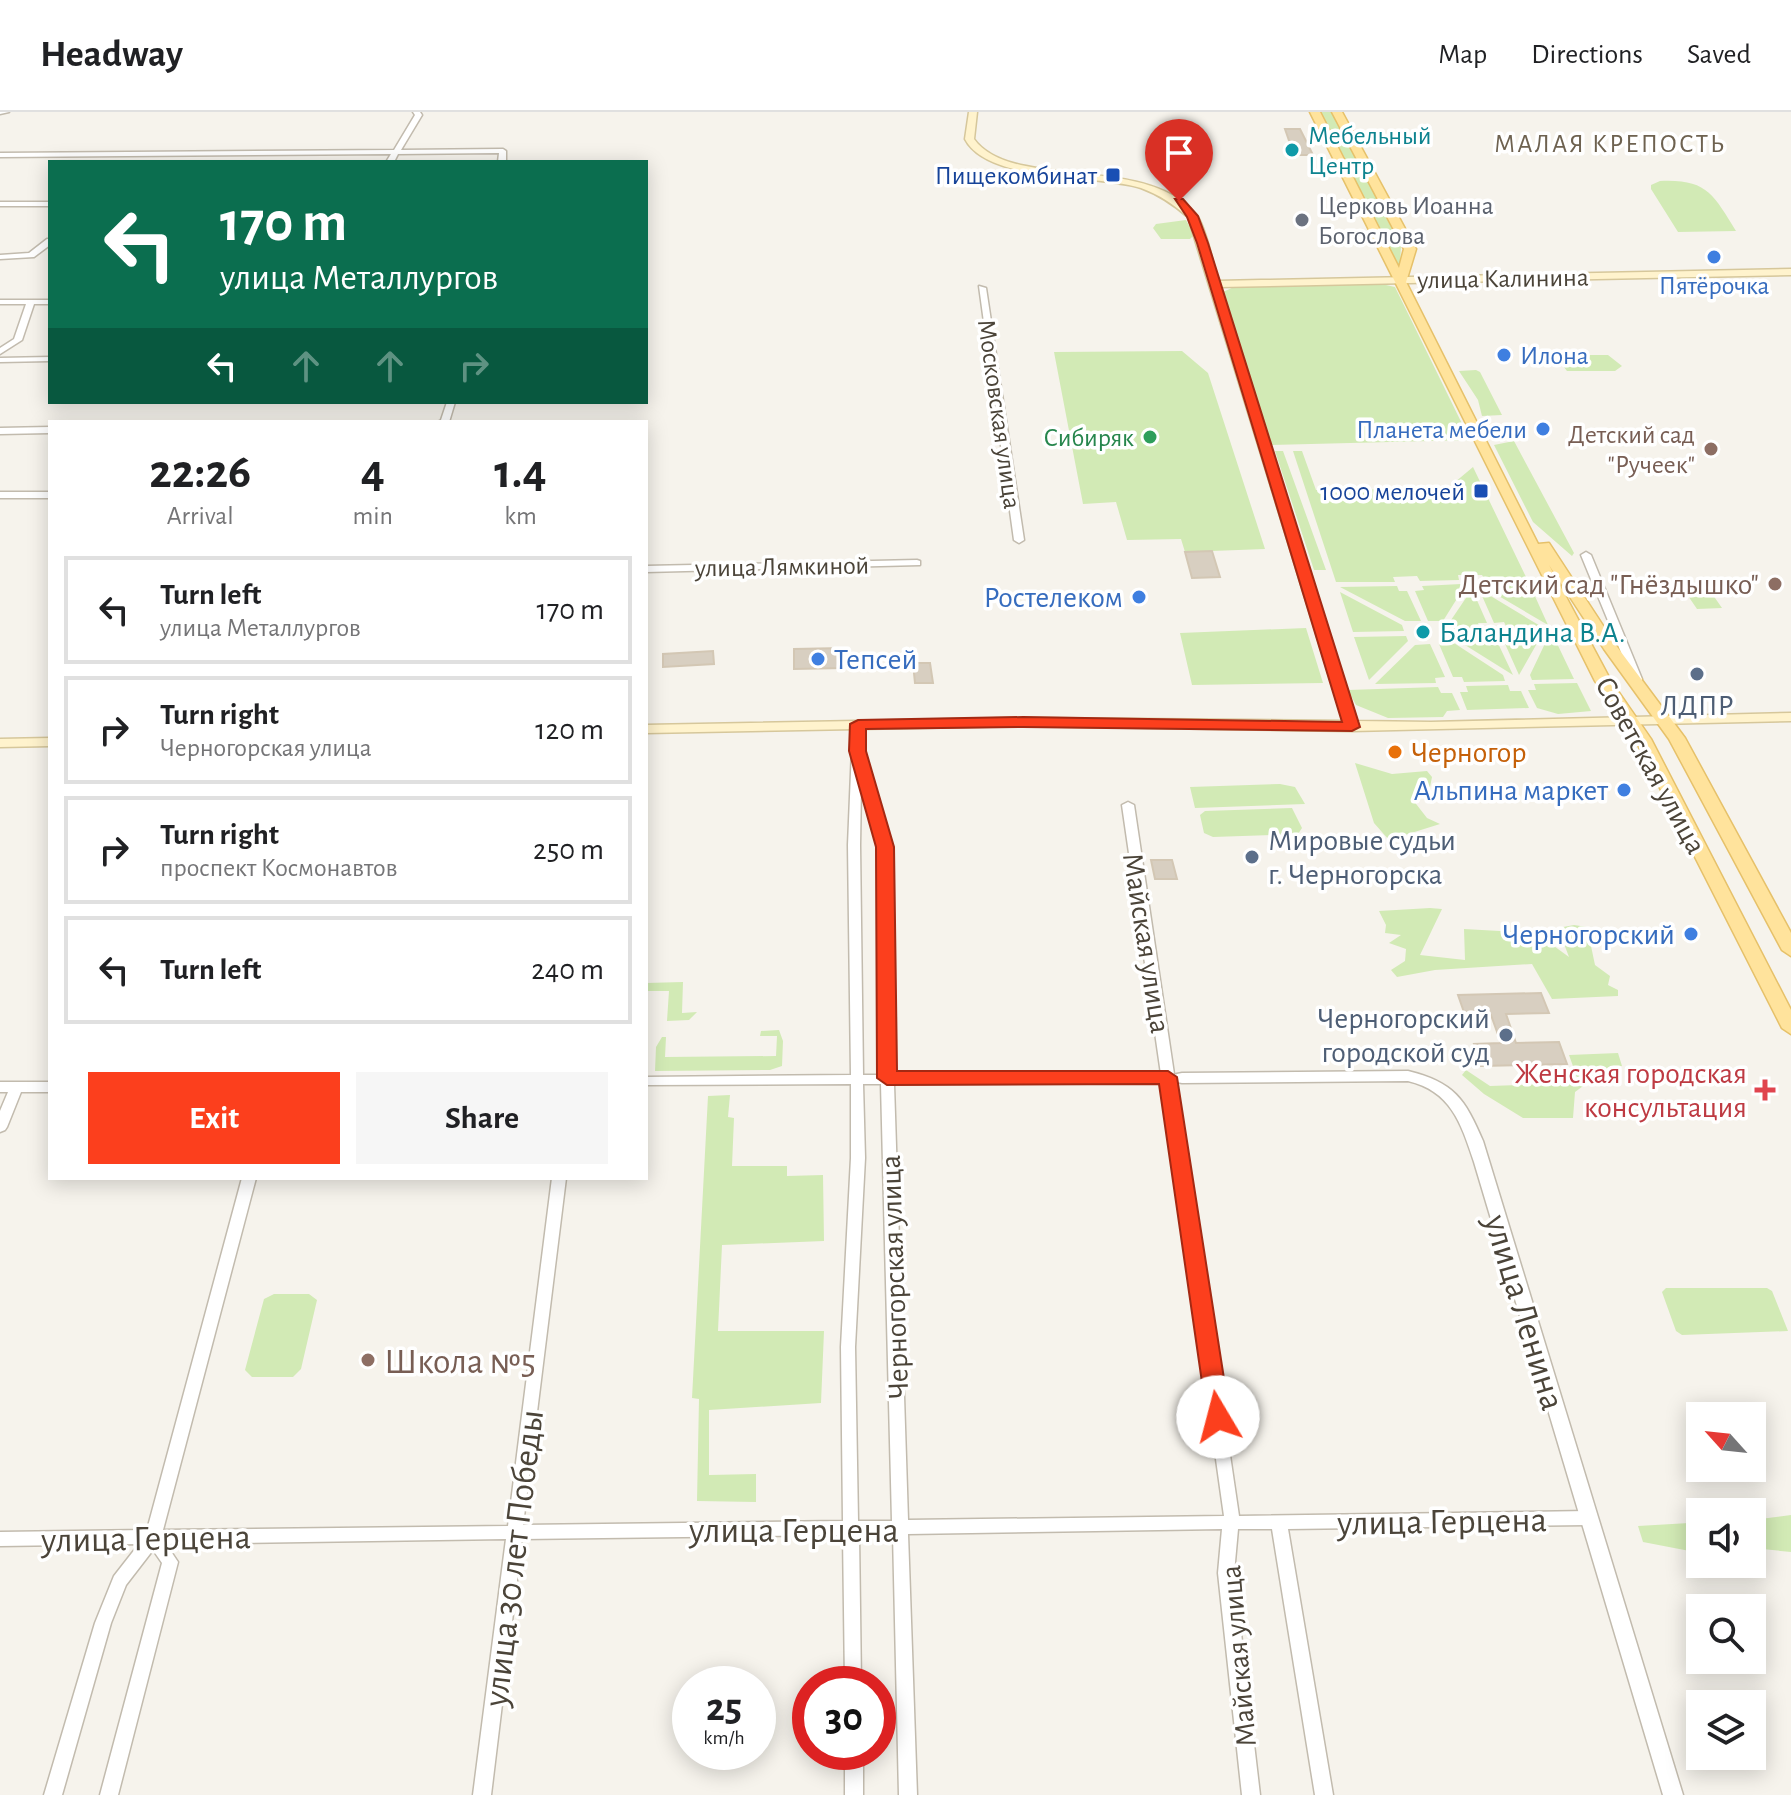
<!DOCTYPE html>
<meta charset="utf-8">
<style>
:root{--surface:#fff;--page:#f6f6f6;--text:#202124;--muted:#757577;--line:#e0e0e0;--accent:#fc3f1d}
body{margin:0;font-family:"Alegreya Sans",sans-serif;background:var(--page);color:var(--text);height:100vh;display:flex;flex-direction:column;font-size:30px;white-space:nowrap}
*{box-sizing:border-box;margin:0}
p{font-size:26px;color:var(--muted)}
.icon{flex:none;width:44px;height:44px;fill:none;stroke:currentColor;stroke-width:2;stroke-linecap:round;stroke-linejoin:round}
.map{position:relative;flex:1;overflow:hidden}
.panel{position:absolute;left:48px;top:308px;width:600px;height:760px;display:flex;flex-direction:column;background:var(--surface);border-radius:0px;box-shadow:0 4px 20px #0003}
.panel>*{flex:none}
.guide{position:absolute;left:48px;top:48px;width:600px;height:244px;border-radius:0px;box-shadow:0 4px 20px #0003;background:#0b6e4f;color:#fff;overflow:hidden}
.needle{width:52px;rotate:297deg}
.controls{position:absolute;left:1686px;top:1290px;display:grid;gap:16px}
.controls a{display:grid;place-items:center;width:80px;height:80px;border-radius:0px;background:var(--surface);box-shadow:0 4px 20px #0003;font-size:40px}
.speed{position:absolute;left:672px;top:1554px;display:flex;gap:16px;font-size:40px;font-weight:700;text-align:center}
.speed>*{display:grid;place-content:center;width:104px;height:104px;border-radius:50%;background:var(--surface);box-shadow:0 4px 20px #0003;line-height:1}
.speed small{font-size:20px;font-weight:400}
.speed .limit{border:12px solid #d22;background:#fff;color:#111}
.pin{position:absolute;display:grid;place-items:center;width:68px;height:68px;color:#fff;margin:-82px -34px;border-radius:50% 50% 50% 0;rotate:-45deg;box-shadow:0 0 8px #0007}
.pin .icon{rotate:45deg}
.me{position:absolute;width:88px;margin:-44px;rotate:352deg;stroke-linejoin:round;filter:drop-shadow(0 0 6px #0008)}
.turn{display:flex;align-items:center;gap:28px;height:168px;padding:0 40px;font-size:36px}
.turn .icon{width:104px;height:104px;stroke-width:2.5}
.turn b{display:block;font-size:56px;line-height:68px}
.lanes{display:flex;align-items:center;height:76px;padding:0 40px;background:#0003;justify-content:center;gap:40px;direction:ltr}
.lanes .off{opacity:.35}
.eta{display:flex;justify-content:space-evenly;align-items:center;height:136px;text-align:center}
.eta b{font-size:48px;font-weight:600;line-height:56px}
.action{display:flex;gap:16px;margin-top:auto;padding:16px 40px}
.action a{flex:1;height:92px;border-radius:0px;background:var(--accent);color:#fff;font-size:32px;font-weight:600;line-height:92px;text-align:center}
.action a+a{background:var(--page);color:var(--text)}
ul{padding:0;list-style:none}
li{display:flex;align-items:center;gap:24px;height:108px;margin:0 16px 12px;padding:0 24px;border:4px solid var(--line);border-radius:0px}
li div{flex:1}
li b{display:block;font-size:30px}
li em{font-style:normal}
header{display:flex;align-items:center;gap:48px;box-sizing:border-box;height:112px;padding:0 40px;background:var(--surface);border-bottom:2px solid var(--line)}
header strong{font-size:38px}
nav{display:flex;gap:44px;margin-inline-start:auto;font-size:28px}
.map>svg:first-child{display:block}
</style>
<header>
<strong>Headway</strong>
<nav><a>Map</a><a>Directions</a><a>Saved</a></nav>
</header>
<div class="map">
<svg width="1791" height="1683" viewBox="0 0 1791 1683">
<rect width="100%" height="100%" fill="#f6f3ec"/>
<path fill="#d2eab5" d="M1320,0H1332L1401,133L1400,156Z
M1660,69C1707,67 1713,82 1736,119L1678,120L1651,77V73Z
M1186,108L1194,123L1190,127H1161L1153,116L1156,112Z
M1377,171L1395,175L1470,328L1271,333L1223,180L1236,174Z
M1182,239L1208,261L1265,437L1185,440L1181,427L1127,428L1116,390L1083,392L1054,240Z
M1568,243H1608L1622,254L1615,259H1567L1559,249Z
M1476,258L1480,260L1502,303L1482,304L1478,288L1459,259Z
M1514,329L1574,441L1572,444L1533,410L1494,333Z
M1275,339H1283L1326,458H1314Z
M1293,339H1302L1316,378L1426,377L1442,381L1473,355L1527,467L1485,468L1482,463H1458L1459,468L1420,469L1417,464L1393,465L1395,470H1336Z
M1486,471H1529L1548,513L1485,476Z
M1461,472L1463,477L1443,509H1428L1415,479L1424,478L1422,474Z
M1706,473L1722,496L1697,497L1682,475Z
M1397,474L1399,479H1407L1421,509H1405L1340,475Z
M1472,477L1487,511H1478L1480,516L1452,517L1449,511Z
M1479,477L1542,515L1507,516L1504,510L1494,511Z
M1340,480L1402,513L1404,519L1353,520Z
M1306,516L1323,571L1192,573L1180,521Z
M1544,519L1519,563L1502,525H1511L1509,520Z
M1551,519L1574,567L1532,568L1530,563Z
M1484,520L1487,526L1495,525L1513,563L1457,528L1454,521Z
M1406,524L1408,529L1369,568L1354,525Z
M1454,531L1503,563L1505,569L1464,570L1462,565H1453L1439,532Z
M1430,532L1445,565L1435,566L1436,571L1375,572L1415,533Z
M1577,571L1591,599L1558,602L1537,596L1528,578H1536L1534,572Z
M1508,573L1510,579H1521L1529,596L1467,598L1460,580H1468L1466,574Z
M1438,575L1441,581H1452L1460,598L1447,599L1443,605L1388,606L1356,593L1348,578Z
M1355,651L1392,662L1427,659L1432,665L1430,675L1413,688L1427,706L1440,712L1389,728L1374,711Z
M1280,672L1295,675L1305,692L1195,696L1190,675Z
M1292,696L1302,716L1298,722L1213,725L1204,721L1200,703L1205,699Z
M1430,796L1442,797L1420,843L1465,848L1464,817L1536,821L1569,845L1558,816L1574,813L1587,815L1595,853L1610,864L1608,873L1618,878V884L1552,887L1532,852L1435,858L1397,865L1391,858L1405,849L1406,837L1389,831L1401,823L1385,821L1386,813L1379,799Z
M683,870L682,901L697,900L689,908L667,909L669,879H646V871Z
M779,918L783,929L782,954L770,958L655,959L656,935L662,925H666L665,945L776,944L777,924H760L761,919Z
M1618,941L1622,954L1609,955L1575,980L1573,1006H1523L1484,982L1462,963L1466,958L1490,974L1579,971L1569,943Z
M730,983L728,1005L734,1006L732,1054H787V1064L823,1063L824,1129L722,1133L718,1219H824L821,1291L709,1298V1363L756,1362V1390L697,1389L699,1287L692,1286L708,984Z
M1666,1176H1767L1772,1179L1788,1219L1682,1223L1676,1219L1662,1180Z
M274,1182H309L317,1188L301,1257L293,1265H252L245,1258L264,1187Z
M1791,1403V1440L1752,1436V1408Z
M1689,1411L1700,1412V1441L1643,1430L1638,1414Z"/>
<path fill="#d8cfc1" stroke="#d3c7b4" stroke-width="2" d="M1285,17H1300L1313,43H1294Z
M1212,439L1220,465L1192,466L1185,440Z
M843,536L844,556L794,557V537Z
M713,539L714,552L663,555V542Z
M913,551H930L933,571H915Z
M1151,748H1172L1177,767H1155Z
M1541,881L1549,901L1506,902L1516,931L1559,930L1567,952L1481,954L1474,932L1501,931L1491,903H1465L1458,883Z"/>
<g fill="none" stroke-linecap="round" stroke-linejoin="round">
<g stroke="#c2bbae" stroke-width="3">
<path id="minor" d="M0,0H9L0,2Z
M413,0H420L422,3L401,38L503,37L506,39V50H498L499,41L398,42L394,50H386L391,42L0,45V41L394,38L415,3Z
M0,90H50V94H0Z
M47,127H50V133L34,145L0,147V143L29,141Z
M979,174L986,176L1024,428L1019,431L1014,428Z
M0,188H50V192H34L22,228L0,242V236L14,227L26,192H0Z
M50,245V249L0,250V246Z
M447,290H455L449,310H438L441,308Z
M50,315V321L0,322V316Z
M0,380H50V386H0Z
M1586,440L1591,443L1642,567L1641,569L1637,570L1632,567L1581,443Z
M917,448L920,449V453L646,460V454Z
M858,609L863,612L862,649L891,735L893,963L1161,962L1122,693L1128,690L1134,693L1174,962L1180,963L1181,966L1175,970L1239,1404L1588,1399L1593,1401L1596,1406L1593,1411L1588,1413L1288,1417L1333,1683H1315L1272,1417H1238L1234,1461L1260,1683H1242L1218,1461L1222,1417L908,1422L917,1683H899L893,1422H859L861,1572H845L843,1423L522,1427L491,1683H473L506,1427L166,1432L178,1450L118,1683H100L162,1451L153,1438L126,1473L111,1511L62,1683H44L95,1511L114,1464L139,1432L0,1434V1420L147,1418L242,1066H256L163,1418L508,1414L552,1066H566L523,1413L843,1409L841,1235L851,1046V972L646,973V965L851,963L848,733L853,612ZM861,676L879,735L881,963H863L860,733ZM1163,971L1224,1404L908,1408L894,972ZM863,972H881L892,1409H858L855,1235L865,1046Z
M0,970H50V980H21L7,1015L5,1018L0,1020V999L8,980H0Z
M845,1640H863V1683H845Z"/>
</g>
<g stroke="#c2bbae" stroke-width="3">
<path id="tertiary" d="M1408,959C1454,970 1465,987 1483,1029L1683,1683H1663L1474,1050C1461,1011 1451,979 1408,969L1182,971L1177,970L1175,966L1177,962L1182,961Z"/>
</g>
<g stroke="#d6c79b" stroke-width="3">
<path id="secondary" d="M969,0H977L974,27C1009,76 1131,46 1185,92C1189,96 1195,100 1198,105C1208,123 1212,149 1218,169L1791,157V163L1220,175L1357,609L1431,610L1791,601V609L1352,619L1023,614L646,621V613L1023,606L1343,609L1188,105C1173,92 1160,83 1141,76C1095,62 988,71 965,27Z
M50,626V634L0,635V627Z"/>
</g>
<g stroke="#e6c16a" stroke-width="3">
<path id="primary" d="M1310,0H1320L1399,156L1404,137L1332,0H1342L1416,137L1406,170L1538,432L1549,431L1615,532L1685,626L1791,821V844L1782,838L1669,627L1604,537L1549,453L1611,569L1651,627L1791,898V922L1782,916L1635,627L1595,569Z"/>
</g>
<use href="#minor" fill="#fff" fill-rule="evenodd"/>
<use href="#tertiary" fill="#fff" fill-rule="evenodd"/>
<use href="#secondary" fill="#fff3cd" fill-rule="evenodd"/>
<use href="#primary" fill="#ffe39c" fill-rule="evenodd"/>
</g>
<path fill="#fc3f1d" stroke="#a42913" stroke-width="2" d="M1175,87H1183L1198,104L1208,131L1360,615L1352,619L1023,615L866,617V639L894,735L897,959H1168L1177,965L1230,1305L1226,1312H1210L1207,1305L1159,972L887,973L877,966L876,735L849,639L850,612L858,608L1023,605L1342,610L1197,131L1187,105Z"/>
<g fill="#0f9aa8" stroke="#fff" stroke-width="3">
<circle cx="1292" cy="38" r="8"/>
<circle cx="1423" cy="520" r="8"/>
</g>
<g fill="#1a4fb4" stroke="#fff" stroke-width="3">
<rect x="1105" y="55" width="16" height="16" rx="4"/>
<rect x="1473" y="371" width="16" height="16" rx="4"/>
</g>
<circle fill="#6b7280" stroke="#fff" stroke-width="3" cx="1302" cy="108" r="8"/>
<g fill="#3f7fe0" stroke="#fff" stroke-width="3">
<circle cx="1714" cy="145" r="8"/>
<circle cx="1504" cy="243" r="8"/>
<circle cx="1543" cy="317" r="8"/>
<circle cx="1139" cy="485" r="8"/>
<circle cx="818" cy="547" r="8"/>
<circle cx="1624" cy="678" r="8"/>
<circle cx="1691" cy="822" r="8"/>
</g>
<circle fill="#2e9e5b" stroke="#fff" stroke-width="3" cx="1150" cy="325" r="8"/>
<g fill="#8d6e63" stroke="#fff" stroke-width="3">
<circle cx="1711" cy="337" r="8"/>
<circle cx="1775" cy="472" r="8"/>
<circle cx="368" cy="1248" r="8"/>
</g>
<g fill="#5c6f8a" stroke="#fff" stroke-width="3">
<circle cx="1697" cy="562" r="8"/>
<circle cx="1252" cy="745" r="8"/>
<circle cx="1506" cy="923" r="8"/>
</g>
<circle fill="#e8710a" stroke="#fff" stroke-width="3" cx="1395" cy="640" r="8"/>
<path fill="#e0444e" stroke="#fff" stroke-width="3" d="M1761 966h8v8h8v8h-8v8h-8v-8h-8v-8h8z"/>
<g text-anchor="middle" stroke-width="7" stroke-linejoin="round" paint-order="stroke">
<g font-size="26" fill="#0d838f" stroke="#fff" text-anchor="start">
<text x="1308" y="32">Мебельный<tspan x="1308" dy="30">Центр</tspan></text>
</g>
<g font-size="26" letter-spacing="2" fill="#6e6250" stroke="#fff">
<text x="1610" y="40">МАЛАЯ КРЕПОСТЬ</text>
</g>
<g font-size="26" fill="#164399" stroke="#fff" text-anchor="end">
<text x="1097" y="72">Пищекомбинат</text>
<text x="1465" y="388">1000 мелочей</text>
</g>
<g font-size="26" fill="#5b616d" stroke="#fff" text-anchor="start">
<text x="1318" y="102">Церковь Иоанна<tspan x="1318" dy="30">Богослова</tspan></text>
</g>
<g font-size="26" fill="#4b4439" stroke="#fff">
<text transform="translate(1503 166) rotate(-1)" y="9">улица Калинина</text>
<text transform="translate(1000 302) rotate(82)" y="9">Московская улица</text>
<text transform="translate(782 454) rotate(-1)" y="9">улица Лямкиной</text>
</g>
<g font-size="26" fill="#366cbe" stroke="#fff">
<text x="1714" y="182">Пятёрочка</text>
<text x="1520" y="252" text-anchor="start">Илона</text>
<text x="1527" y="326" text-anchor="end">Планета мебели</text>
</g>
<g font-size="26" fill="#785e54" stroke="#fff" text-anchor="end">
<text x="1695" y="331">Детский сад<tspan x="1695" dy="30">"Ручеек"</tspan></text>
</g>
<g font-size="26" fill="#27864d" stroke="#fff" text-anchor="end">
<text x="1134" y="334">Сибиряк</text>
</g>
<g font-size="30" fill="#785e54" stroke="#fff" text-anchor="end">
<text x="1759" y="482">Детский сад "Гнёздышко"</text>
</g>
<g font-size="30" fill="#366cbe" stroke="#fff" text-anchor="end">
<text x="1123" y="495">Ростелеком</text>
<text x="834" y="557" text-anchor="start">Тепсей</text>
<text x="1608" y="688">Альпина маркет</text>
<text x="1675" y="832">Черногорский</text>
</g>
<g font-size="30" fill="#0d838f" stroke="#fff" text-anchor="start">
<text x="1439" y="530">Баландина В.А.</text>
</g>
<g font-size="30" fill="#4e5e75" stroke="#fff">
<text x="1697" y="603">ЛДПР</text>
<text x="1268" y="738" text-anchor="start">Мировые судьи<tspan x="1268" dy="34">г. Черногорска</tspan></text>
<text x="1490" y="916" text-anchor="end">Черногорский<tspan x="1490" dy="34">городской суд</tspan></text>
</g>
<g font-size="30" fill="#c56008" stroke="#fff" text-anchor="start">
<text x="1411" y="650">Черногор</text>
</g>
<g font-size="30" fill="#4b4439" stroke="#fff">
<text transform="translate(1651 653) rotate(61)" y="10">Советская улица</text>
<text transform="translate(1147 831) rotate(81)" y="10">Майская улица</text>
<text transform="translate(894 1165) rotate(-92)" y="10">Черногорская улица</text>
<text transform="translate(1238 1544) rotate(-95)" y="10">Майская улица</text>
</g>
<g font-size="30" fill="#be3a42" stroke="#fff" text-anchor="end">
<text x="1747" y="971">Женская городская<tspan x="1747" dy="34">консультация</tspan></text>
</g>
<g font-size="36" fill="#4b4439" stroke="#fff">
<text transform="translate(1526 1200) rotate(73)" y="13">улица Ленина</text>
<text transform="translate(1442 1408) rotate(-1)" y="13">улица Герцена</text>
<text x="794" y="1430">улица Герцена</text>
<text transform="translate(146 1425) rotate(-1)" y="13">улица Герцена</text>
<text transform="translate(512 1446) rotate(-83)" y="13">улица 30 лет Победы</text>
</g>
<g font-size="36" fill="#785e54" stroke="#fff" text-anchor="start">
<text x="384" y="1261">Школа №5</text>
</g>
</g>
</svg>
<div class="controls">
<a><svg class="needle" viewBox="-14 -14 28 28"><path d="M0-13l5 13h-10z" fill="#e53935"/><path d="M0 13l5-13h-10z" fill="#757577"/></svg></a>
<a><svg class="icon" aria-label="sound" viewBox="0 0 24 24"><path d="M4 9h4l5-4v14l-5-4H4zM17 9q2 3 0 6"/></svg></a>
<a><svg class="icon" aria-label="search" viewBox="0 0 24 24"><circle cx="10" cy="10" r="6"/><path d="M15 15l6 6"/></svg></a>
<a><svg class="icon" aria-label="layers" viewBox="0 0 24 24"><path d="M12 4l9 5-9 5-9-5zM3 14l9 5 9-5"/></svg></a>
</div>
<div class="speed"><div>25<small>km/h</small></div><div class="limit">30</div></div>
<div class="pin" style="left:1179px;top:89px;background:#d93025"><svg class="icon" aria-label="arrive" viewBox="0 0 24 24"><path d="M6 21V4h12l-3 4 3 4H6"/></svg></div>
<svg class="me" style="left:1218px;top:1305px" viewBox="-20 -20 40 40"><circle r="19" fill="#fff"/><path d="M0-13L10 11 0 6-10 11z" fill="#fc3f1d"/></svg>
<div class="guide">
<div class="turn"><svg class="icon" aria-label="left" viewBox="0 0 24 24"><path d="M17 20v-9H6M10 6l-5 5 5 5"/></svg><div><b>170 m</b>улица Металлургов</div></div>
<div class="lanes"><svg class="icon" aria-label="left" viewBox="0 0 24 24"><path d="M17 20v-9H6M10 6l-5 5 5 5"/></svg><svg class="icon off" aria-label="ahead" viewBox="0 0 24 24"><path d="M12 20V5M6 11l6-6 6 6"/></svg><svg class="icon off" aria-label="ahead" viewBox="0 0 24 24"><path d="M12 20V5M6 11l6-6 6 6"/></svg><svg class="icon off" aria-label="right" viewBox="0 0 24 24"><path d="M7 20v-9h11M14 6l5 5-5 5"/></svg></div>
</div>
<section class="panel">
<div class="eta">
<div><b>22:26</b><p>Arrival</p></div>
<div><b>4</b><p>min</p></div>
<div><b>1.4</b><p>km</p></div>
</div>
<ul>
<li><svg class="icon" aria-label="left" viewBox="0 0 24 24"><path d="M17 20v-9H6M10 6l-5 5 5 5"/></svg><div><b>Turn left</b><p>улица Металлургов</p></div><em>170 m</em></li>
<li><svg class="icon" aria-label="right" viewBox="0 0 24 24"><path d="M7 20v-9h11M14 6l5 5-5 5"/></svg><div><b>Turn right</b><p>Черногорская улица</p></div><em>120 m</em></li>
<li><svg class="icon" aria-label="right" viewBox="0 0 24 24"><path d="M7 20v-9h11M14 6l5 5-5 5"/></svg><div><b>Turn right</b><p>проспект Космонавтов</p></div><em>250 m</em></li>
<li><svg class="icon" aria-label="left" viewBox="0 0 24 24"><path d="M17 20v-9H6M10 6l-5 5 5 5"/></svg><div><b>Turn left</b></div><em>240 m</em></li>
</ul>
<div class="action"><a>Exit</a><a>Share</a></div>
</section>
</div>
